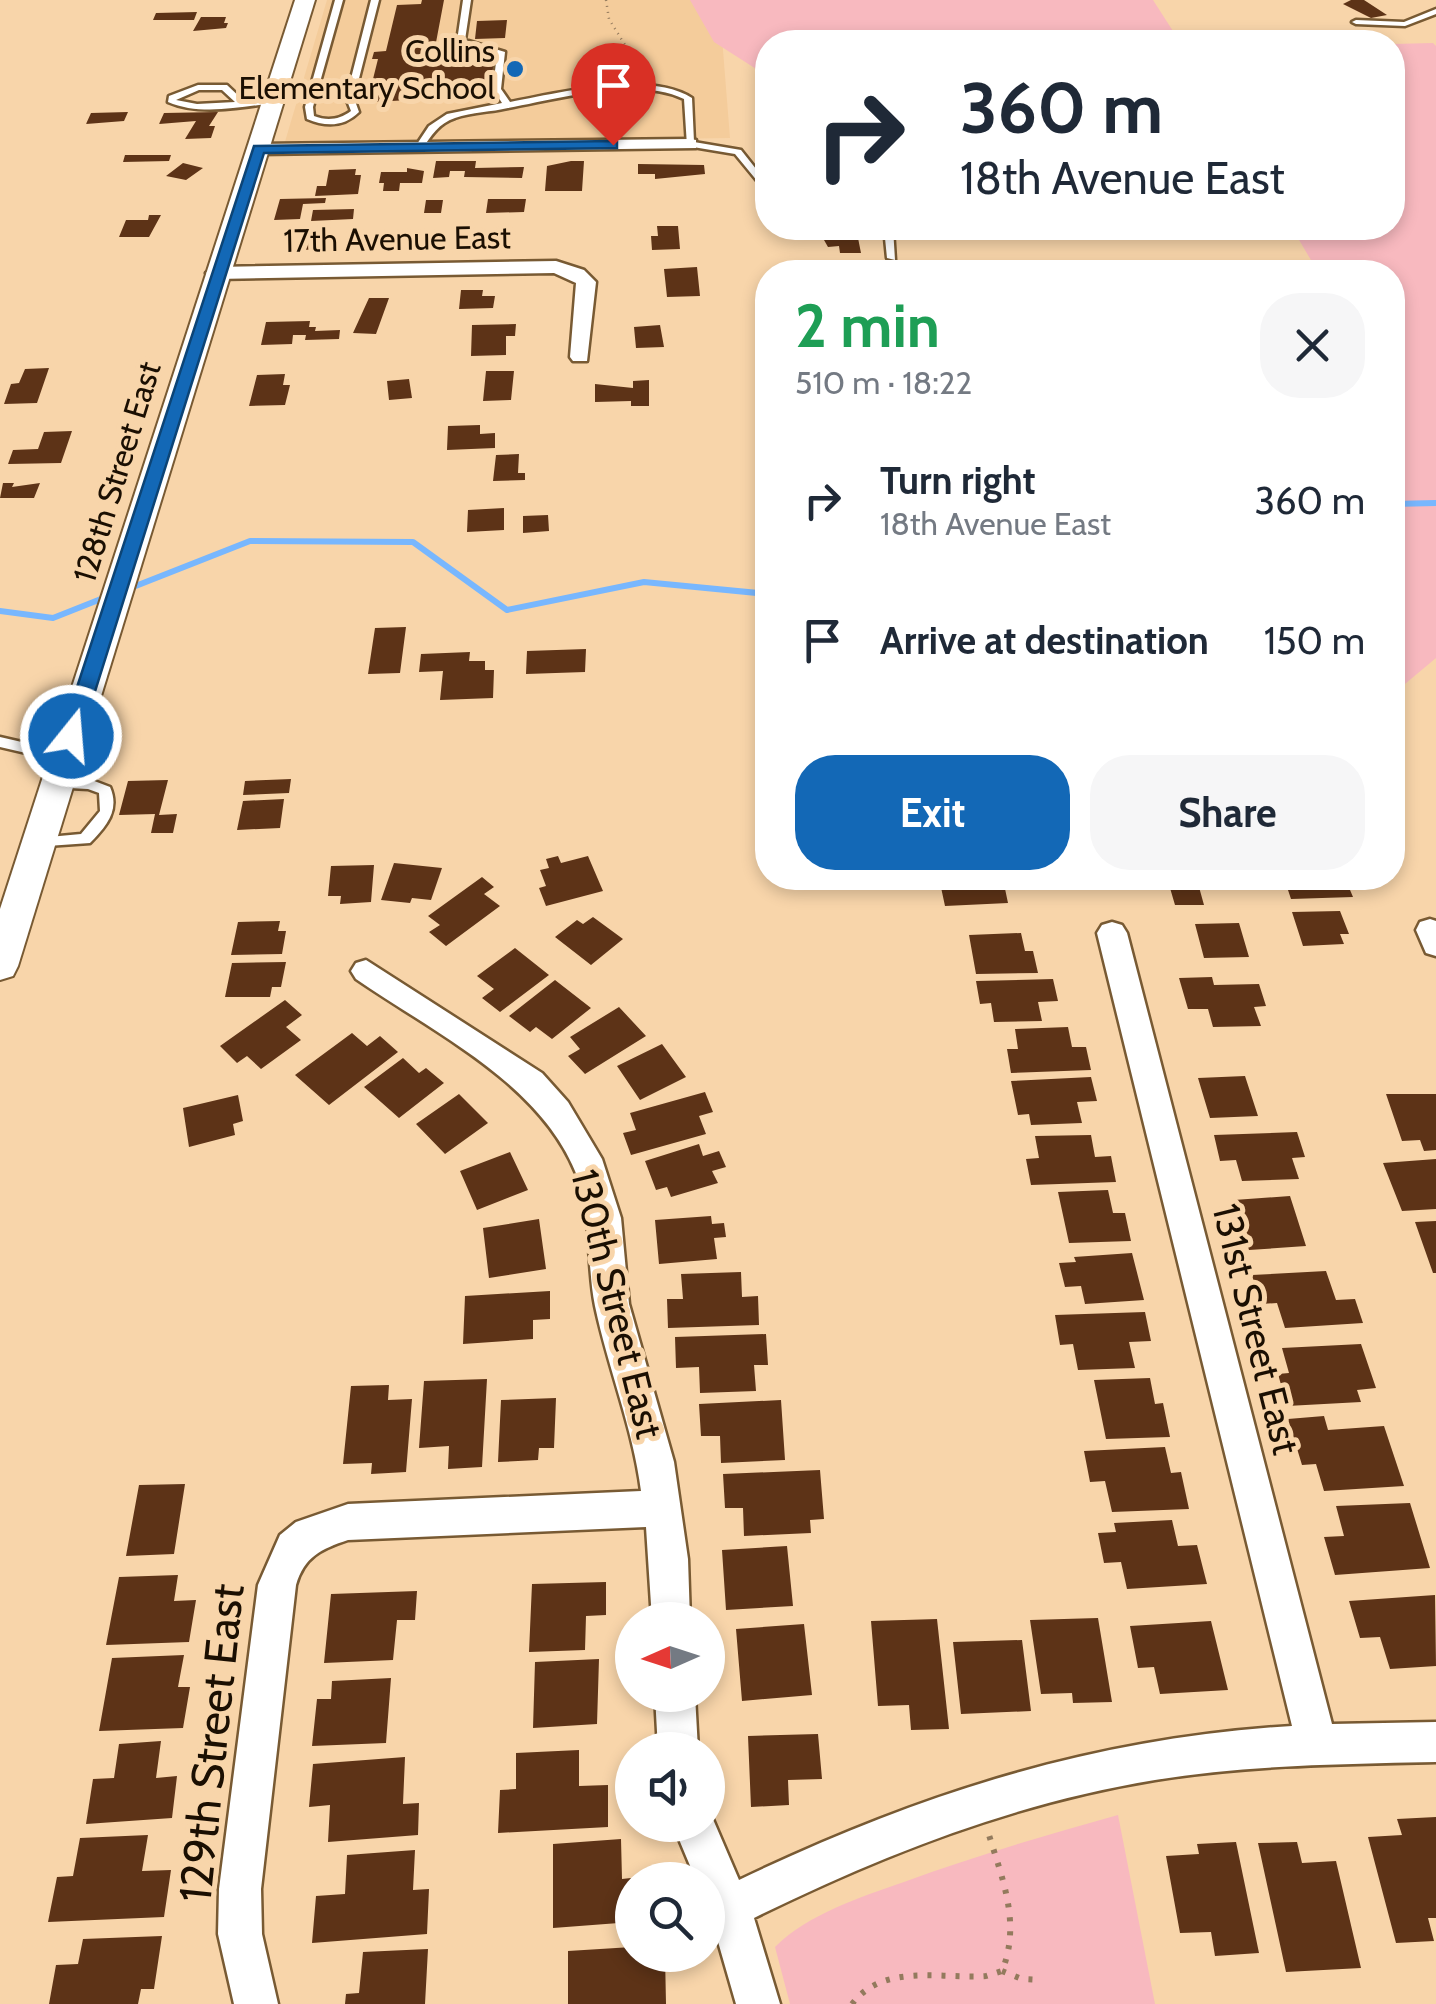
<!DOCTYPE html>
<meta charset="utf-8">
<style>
:root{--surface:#fff;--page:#f6f6f7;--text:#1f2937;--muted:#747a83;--accent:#1368b6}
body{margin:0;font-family:Cabin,sans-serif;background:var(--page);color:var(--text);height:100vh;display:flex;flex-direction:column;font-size:38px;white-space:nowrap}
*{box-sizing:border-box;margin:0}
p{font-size:32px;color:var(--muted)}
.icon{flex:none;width:55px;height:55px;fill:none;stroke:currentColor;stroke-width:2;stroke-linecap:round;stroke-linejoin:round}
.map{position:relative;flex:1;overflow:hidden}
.sheet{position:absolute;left:755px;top:260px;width:650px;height:630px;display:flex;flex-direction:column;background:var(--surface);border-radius:40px;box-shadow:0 5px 15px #0003}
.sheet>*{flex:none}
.banner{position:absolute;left:755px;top:30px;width:650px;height:210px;border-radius:40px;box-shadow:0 5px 15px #0003;background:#fff;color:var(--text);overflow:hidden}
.needle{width:65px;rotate:267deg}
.fabs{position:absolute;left:615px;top:1602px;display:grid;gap:20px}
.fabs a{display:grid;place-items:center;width:110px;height:110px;border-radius:50%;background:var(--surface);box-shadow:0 5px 15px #0003;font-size:50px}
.pin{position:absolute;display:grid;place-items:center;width:85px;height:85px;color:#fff;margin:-102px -42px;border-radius:50% 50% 50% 0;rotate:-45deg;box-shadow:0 0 10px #0007}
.pin .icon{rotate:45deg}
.me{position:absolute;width:110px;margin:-55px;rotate:17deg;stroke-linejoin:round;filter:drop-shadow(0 0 8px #0008)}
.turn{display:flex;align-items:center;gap:35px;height:210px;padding:0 40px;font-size:45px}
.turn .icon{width:130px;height:130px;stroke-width:2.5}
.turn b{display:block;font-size:70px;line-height:85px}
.round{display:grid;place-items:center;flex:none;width:105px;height:105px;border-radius:40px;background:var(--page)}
.headline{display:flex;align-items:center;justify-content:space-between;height:170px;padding:0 40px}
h1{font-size:60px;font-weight:800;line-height:75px;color:#1e9e55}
.action{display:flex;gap:20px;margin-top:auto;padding:20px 40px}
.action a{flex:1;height:115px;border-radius:40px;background:var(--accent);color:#fff;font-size:40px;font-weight:800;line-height:115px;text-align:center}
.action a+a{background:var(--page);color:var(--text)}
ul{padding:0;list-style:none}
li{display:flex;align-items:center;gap:30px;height:140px;padding:0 40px}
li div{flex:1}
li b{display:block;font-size:38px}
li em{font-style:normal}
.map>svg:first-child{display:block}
</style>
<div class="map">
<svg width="1436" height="2004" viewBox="0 0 1436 2004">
<rect width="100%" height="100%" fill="#f8d5aa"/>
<path fill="#f4cc9b" d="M327,0H719L730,138L284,145Z"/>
<path fill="#f8b9bf" d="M690,0H1153L1180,42H768L767,76L714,42Z
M1433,43L1436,46V658L1393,694L1392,272H1318L1292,228H1392L1393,44Z
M1118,1815L1155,2004H790L775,1947C808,1914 861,1897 904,1882C975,1856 1046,1835 1118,1815Z"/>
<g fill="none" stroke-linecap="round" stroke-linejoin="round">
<path stroke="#78b7fe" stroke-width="6" d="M1392,504L1436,503
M128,589L250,541L413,542L507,610L644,582L768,594
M0,611L53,618L106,597"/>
</g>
<path fill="#5d3317" d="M422,0H444L434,53L428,57L495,54L491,83L433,84L434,80H429L425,99L375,102L380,79H373L378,59H372L374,52L386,51L397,5L421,4Z
M1351,0H1364L1387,15L1371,18L1343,4Z
M197,12L194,20H153L156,13Z
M201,17H226L224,23H228L226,28L193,31Z
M507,20L505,38L475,39L477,21Z
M128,112L124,121L86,124L91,113Z
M218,112L209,126H215L211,138L185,139L196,121L159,124L164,113Z
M125,155H171L169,161L123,162Z
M436,161H476L475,168L524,167L522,178L464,177L465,171H450L449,177L433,178Z
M571,161H584L582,191H545L547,166Z
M183,163L203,168L186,180L166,176Z
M638,164L704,165L705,174L655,179V174H638Z
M407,168L424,171L422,183H400L399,191H383L384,183H379L381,172H407Z
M356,169L355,175H361L358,194L315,196L317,186H326L329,170Z
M326,198L325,203L303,204L300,219L274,220L280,199Z
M488,199H526L524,212L486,213Z
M426,200H443L441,213H424Z
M354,209L353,219L311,221L313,210Z
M149,215H161L149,237H119L126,220H148Z
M657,226H678L680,249L652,250L651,236H658Z
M825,228H856L861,253H840L839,246L828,247L820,233H826Z
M300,237H337L334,249L296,250Z
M909,264H951L953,272H910Z
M697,267L700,296L667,297L664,269Z
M461,290H483L482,296H495L493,308L459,309Z
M369,298H389L376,334L353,333Z
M310,321L309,327H316L315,331L340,330L339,339L305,340L306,335H293L292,344L261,345L266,322Z
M516,324L515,336H506V355L471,356L472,325Z
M660,325L664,347L636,348L634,327Z
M49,368L37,403L4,404L11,384L19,383L25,369Z
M486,371H514L511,400L483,401Z
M285,374L283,385H290L285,405L249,406L257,375Z
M409,379L412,398L389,400L387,381Z
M649,380V406H631V401L595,402V384L633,388V381Z
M480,425V434L495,433V448L447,450L448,426Z
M72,431L61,463L8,464L13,450L38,449L44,432Z
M519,454L518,473H525V480L493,481L496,455Z
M3,483H14L12,487L40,483L34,498H0Z
M504,508V530L467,532L468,510Z
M548,515L549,531L523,533V516Z
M406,627L400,673L368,674L375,628Z
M586,649L585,672L526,674L527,651Z
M470,652L469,661H485V670H494L493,698L440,700L443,671L419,672L421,654Z
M291,779L289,793L243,795L245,781Z
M168,780L159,815L177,814L173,833H151L155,814L119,815L128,781Z
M284,799L280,828L237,830L243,801Z
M558,856L561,863L588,856L603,891L546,906L539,888L546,886L540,870L549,868L546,859Z
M394,863L442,868L431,900L412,898L410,903L381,900Z
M374,865L371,902L340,904L341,896H328L331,866Z
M482,877L494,887L484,894L500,906L446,946L429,932L440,925L428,916Z
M939,878H987L989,885L1004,884L1008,903L945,906Z
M1152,878H1209L1212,887H1199L1204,905H1175L1170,888H1155Z
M1296,878H1345L1353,897L1291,899L1286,884H1298Z
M1340,911L1349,934H1340L1344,944L1303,946L1292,912Z
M593,917L623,939L591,965L555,937L577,920L583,924Z
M280,921L278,931H286L282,954L231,955L238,922Z
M1239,923L1249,957L1204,958L1195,924Z
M1021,933L1025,951H1033L1038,973L976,974L969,935Z
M515,948L549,975L500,1012L482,998L494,989L477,976Z
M286,962L281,987H272L270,997H225L232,963Z
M1212,977L1214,985L1259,984L1266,1006L1254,1007L1261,1026L1213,1027L1208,1009H1188L1179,978Z
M1053,979L1058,1001L1038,1002L1042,1021L994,1022L991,1003L980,1004L976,981Z
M555,980L591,1008L552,1039L536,1027L530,1032L509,1016Z
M285,1000L302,1015L286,1027L301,1040L261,1069L247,1056L237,1063L220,1046Z
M619,1007L646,1036L585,1074L568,1056L580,1049L570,1037Z
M1068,1027L1072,1047H1086L1091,1070L1011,1073L1007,1049H1018L1015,1029Z
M352,1033L367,1046L380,1036L398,1052L329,1105L295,1075Z
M662,1044L686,1077L640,1100L617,1066Z
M403,1058L419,1073L426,1068L444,1083L399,1118L364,1087Z
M1245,1076L1258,1116L1210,1118L1198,1078Z
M1091,1077L1097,1101L1077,1102L1082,1123L1031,1125L1029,1114L1018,1115L1011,1081Z
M705,1092L713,1112L699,1116L706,1134L631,1155L623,1133L636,1130L630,1113Z
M459,1094L488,1123L445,1154L416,1124Z
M1386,1094H1436V1150L1424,1151L1420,1140L1402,1141Z
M238,1095L243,1121L233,1124L235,1135L189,1147L183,1108Z
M1297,1132L1305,1157L1292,1158L1299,1179L1242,1181L1236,1160L1220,1161L1214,1135Z
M1091,1135L1095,1157L1111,1156L1116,1182L1031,1185L1026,1159L1039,1158L1035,1136Z
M699,1144L703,1156L719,1151L726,1167L712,1171L718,1183L671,1197L667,1187L656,1190L645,1161Z
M510,1152L528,1190L477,1210L460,1171Z
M1436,1159V1209L1402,1211L1383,1163Z
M1108,1190L1113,1213H1125L1131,1241L1069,1243L1058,1192Z
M1290,1196L1306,1246L1249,1250L1234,1200Z
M711,1216L712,1224L724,1223L726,1237L714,1238L717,1259L659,1264L655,1220Z
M539,1219L546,1269L489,1278L483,1228Z
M1436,1221V1273H1433L1415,1222Z
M1132,1253L1144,1300L1085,1304L1081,1286L1065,1287L1059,1263L1076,1262L1074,1257Z
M1326,1271L1336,1300L1355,1299L1363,1323L1285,1328L1277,1303L1260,1304L1252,1275Z
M741,1272L742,1297L758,1296L759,1325L668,1328L667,1299H683L681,1274Z
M550,1291V1319L533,1320V1339L463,1344L465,1296Z
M1145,1312L1151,1341L1129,1342L1135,1368L1078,1370L1073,1344L1060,1345L1055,1315Z
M766,1334L768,1365H754L756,1391L700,1393L699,1367L676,1368L675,1337Z
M1361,1344L1376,1388L1357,1390L1361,1402L1287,1406L1278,1374L1289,1373L1282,1348Z
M1150,1378L1155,1404L1163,1403L1170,1437L1106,1439L1094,1380Z
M487,1379L482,1467L448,1469L449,1446L419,1448L424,1381Z
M389,1385L388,1400L412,1399L406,1472L371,1474L372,1463L343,1464L351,1386Z
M556,1398L554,1448H539L538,1460L498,1462L501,1400Z
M781,1400L785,1460L721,1463L720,1436H701L699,1404Z
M1324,1416L1328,1430L1384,1426L1404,1486L1324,1491L1316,1464L1302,1465L1288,1419Z
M1165,1447L1171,1473L1181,1472L1189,1509L1112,1512L1105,1481L1090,1482L1084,1451Z
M820,1470L824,1519L810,1520L811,1533L744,1536L743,1508H725L723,1474Z
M185,1484L174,1554L126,1556L139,1485Z
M1410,1503L1430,1568L1335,1575L1324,1537L1344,1536L1336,1506Z
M1172,1520L1178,1546L1197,1545L1207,1584L1127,1589L1121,1562L1104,1563L1098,1533L1116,1532L1114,1523Z
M787,1546L793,1606L726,1610L722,1550Z
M178,1575L174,1601L196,1600L189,1642L106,1645L119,1577Z
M606,1582V1615L586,1616L585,1650L529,1652L532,1584Z
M417,1591L415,1620H397L393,1660L324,1663L331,1594Z
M1435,1595L1436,1666L1390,1669L1380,1637L1360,1638L1349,1601Z
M1098,1618L1112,1702L1073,1703L1072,1693L1041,1694L1030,1620Z
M937,1619L949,1729L911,1730L909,1705L878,1706L871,1621Z
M1211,1621L1228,1690L1160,1694L1154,1667L1138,1668L1130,1626Z
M804,1624L812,1695L742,1701L736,1629Z
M1022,1640L1031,1711L961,1714L953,1642Z
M184,1655L178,1687H190L183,1728L99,1731L112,1658Z
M599,1659L597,1724L533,1728L535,1662Z
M391,1678L386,1743L312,1746L317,1699H331L332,1681Z
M818,1734L822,1779L788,1780L789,1805L751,1807L748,1736Z
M161,1741L156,1778L177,1776L172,1818L86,1824L93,1779L114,1778L119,1744Z
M579,1750V1786L608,1785V1827L498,1833L500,1790L516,1789V1753Z
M405,1757L403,1804L419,1803L418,1835L328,1842L330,1805L309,1807L313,1764Z
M1436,1817V1918H1428L1434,1941L1396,1943L1368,1837L1402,1835L1397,1819Z
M148,1835L142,1871L171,1870L164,1917L48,1922L57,1877L73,1876L80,1838Z
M621,1839L622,1879L631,1878L632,1922L553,1928V1844Z
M1236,1842L1259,1953L1215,1956L1211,1932L1180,1933L1166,1856L1199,1854L1197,1844Z
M1297,1842L1302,1863L1336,1861L1361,1968L1286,1972L1258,1843Z
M415,1850L413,1890L429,1889L427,1934L312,1943L316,1896L345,1894L347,1855Z
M162,1936L154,1989H141L138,2004H49L56,1965L78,1964L83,1939Z
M632,1947V1955H665L666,2004H568V1951Z
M428,1949L425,2004H345L346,1994L359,1993L363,1952Z"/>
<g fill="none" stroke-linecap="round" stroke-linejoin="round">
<g stroke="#785a33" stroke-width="5">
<path id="service" d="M335,0H343L313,107L314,116C327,121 339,120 351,111L346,98L371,0H379L354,98L359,112C344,127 326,127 307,119L305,107Z
M463,0H471L465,40L505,52L501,89L510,102C559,93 648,70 692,98L694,142L741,150L768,184V194L735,154L687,146L684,99C635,76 559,99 508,108C492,112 472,112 455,118C439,123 431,136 422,149H416L415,147L429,126L447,114L502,103L493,89L497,53L457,41Z
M1436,9V14L1405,26L1356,24L1352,22L1356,20L1404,22Z
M198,85H227L244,101L274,97L278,100L274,103C240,107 200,116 168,102L169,96ZM199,90H222L235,102L197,104L176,100Z
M884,228H893L895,260L887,258Z
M0,737L65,752L72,757L65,762L0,747Z
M57,779H89L110,787C120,810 107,826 90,843L33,847L31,843L33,839L38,838L81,834L100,811L99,793L88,789L52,787L50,784L52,781Z"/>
</g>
<g stroke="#785a33" stroke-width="5">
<path id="minor" d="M690,139L696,140V148L259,154L250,149L259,144Z
M556,261L584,270L596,282L587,361H573L570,357L576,283L554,273L216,279L206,273L216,267Z
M1430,919L1436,921V956L1426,953L1416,930L1420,922Z
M1112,922L1122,925L1127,933L1332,1724L1436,1722V1762C1342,1764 1248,1765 1155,1780C1014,1803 882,1855 754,1918L780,2004H736L708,1907V1880H696L673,1825H708L709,1810L739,1880C918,1794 1093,1738 1292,1726L1097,933L1102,925Z
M366,960L542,1073L568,1102L602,1159L621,1218L629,1304L674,1462L688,1559L690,1620H652L646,1527L348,1540C321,1549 304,1557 296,1585L261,1889L262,1934L278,2004H234L218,1934L219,1889L258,1585L280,1535L296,1522L348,1504L641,1491C633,1428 608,1368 595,1306C586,1262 593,1214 575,1171C538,1082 433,1032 356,979L351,971L356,963Z
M655,1695H695L698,1750H658Z"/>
</g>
<g stroke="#785a33" stroke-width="4">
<path id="tertiary" d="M295,0H315L18,966L13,976L0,980V909Z"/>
</g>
<path stroke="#937a5d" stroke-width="2.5" stroke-dasharray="1 5" stroke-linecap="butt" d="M606,0L609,19L633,58L624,71"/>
<path stroke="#937a5d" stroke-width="6" stroke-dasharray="4 10" stroke-linecap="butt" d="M1002,1971L1022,1979L1042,1980
M852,2004C883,1963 940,1979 986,1976L1002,1971C1021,1924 1003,1881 989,1835"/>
<use href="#service" fill="#fff" fill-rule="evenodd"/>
<use href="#minor" fill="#fff" fill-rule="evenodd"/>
<use href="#tertiary" fill="#fff" fill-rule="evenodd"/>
</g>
<path fill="#1368b6" stroke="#0c4476" stroke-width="2.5" d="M613,141L617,142V148L264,153L81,736L71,743L64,741L61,736L254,146Z"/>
<circle fill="#1368b6" stroke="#f8d5aa" stroke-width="4" cx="515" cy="69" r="10"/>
<g text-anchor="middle" stroke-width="10" stroke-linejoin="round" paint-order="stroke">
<g font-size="32" fill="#1b0f02" stroke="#f8d5aa" text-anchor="end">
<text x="495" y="62">Collins<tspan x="495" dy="37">Elementary School</tspan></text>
</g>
<g font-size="32" fill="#1b0f02" stroke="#f8d5aa">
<text transform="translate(397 239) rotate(-1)" y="11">17th Avenue East</text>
<text transform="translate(117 472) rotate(-73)" y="11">128th Street East</text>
</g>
<g font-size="38" fill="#1b0f02" stroke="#f8d5aa">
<text transform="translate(617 1304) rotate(76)" y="13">130th Street East</text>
<text transform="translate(1256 1329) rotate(76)" y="13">131st Street East</text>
</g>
<g font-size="45" fill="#1b0f02" stroke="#f8d5aa">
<text transform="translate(211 1743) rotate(-84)" y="16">129th Street East</text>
</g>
</g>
</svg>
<div class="fabs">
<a><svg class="needle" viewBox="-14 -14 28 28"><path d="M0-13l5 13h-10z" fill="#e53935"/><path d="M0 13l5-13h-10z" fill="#747a83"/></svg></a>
<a><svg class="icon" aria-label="sound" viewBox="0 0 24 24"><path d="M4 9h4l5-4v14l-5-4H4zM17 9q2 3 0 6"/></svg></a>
<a><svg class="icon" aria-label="search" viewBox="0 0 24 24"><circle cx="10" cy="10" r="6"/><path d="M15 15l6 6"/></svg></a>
</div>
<div class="pin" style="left:613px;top:145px;background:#d93025"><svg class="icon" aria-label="arrive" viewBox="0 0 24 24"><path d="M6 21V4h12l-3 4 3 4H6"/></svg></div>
<svg class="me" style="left:71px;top:736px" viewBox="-20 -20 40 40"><circle r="17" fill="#1368b6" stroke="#fff" stroke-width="3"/><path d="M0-11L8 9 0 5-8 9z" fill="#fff"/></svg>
<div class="banner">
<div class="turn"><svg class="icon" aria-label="right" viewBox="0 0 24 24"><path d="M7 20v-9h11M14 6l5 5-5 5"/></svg><div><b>360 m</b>18th Avenue East</div></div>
</div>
<section class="sheet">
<div class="headline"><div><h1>2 min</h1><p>510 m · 18:22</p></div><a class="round"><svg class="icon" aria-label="close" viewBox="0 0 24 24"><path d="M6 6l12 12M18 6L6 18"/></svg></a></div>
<ul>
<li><svg class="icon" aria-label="right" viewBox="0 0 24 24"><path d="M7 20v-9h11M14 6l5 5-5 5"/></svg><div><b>Turn right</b><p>18th Avenue East</p></div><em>360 m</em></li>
<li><svg class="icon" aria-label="arrive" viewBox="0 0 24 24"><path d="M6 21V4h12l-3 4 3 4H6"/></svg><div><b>Arrive at destination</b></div><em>150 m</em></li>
</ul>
<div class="action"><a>Exit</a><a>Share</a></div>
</section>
</div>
